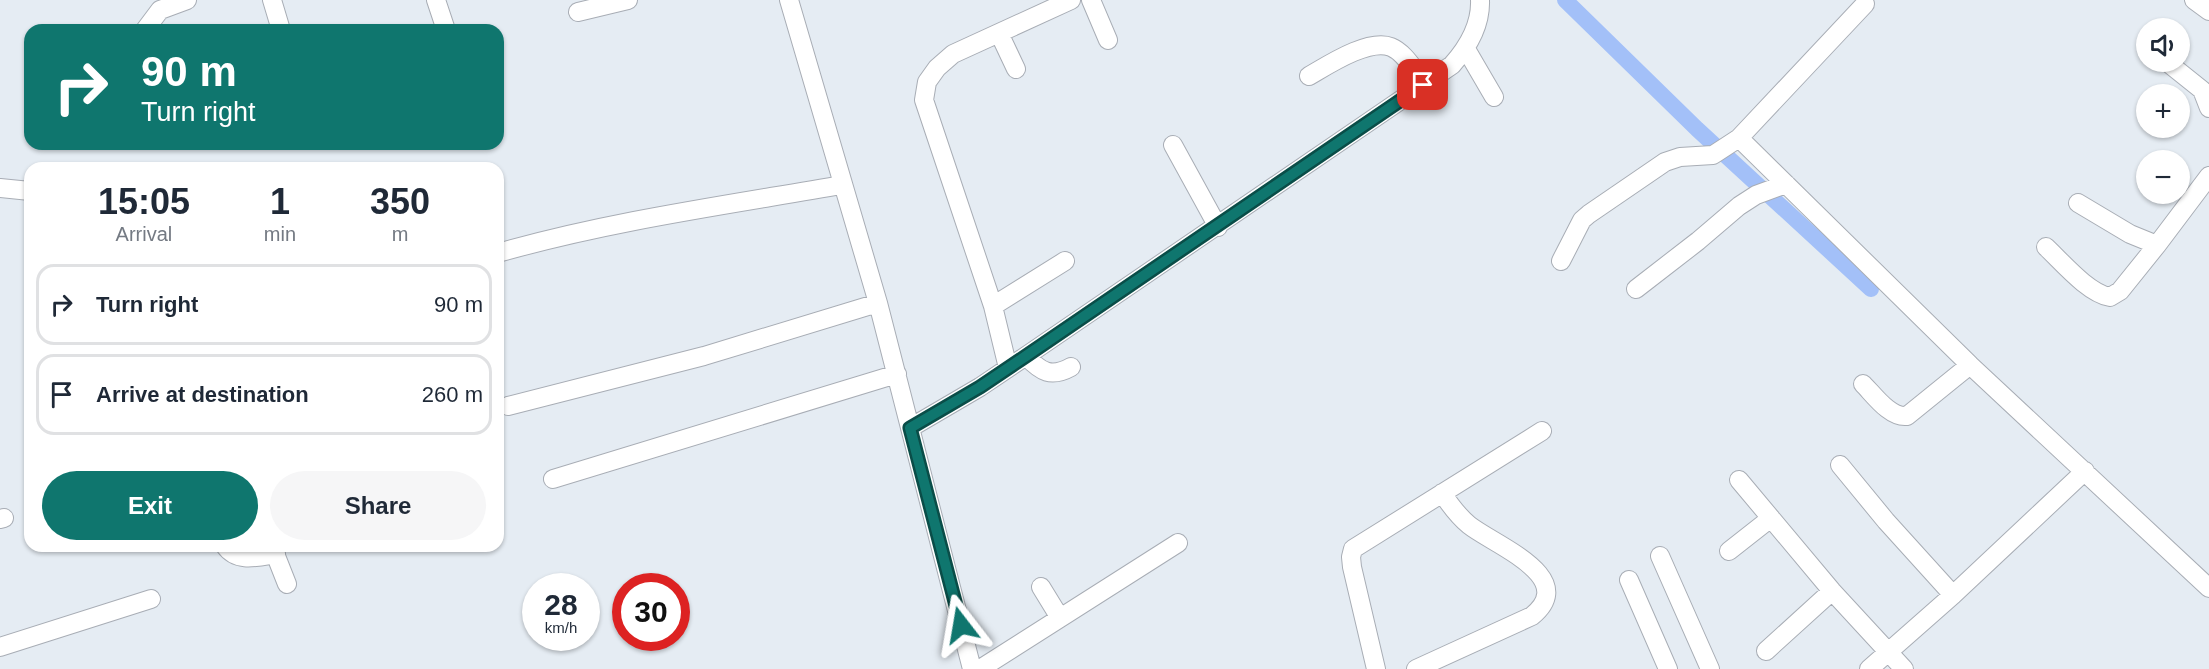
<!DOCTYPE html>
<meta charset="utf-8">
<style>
:root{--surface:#fff;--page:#f6f6f7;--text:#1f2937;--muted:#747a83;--line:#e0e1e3;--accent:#0f766e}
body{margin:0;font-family:Arial,sans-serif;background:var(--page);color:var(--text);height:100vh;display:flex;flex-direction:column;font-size:22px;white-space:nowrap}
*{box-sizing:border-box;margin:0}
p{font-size:20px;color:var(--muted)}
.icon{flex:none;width:33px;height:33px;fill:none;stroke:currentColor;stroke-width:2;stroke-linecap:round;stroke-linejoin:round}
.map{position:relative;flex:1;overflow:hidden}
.side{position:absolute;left:24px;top:162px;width:480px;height:390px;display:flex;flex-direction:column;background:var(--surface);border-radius:18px;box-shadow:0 2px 4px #0004}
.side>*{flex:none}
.banner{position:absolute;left:24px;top:24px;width:480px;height:126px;border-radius:18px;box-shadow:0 2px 4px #0004;background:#0f766e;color:#fff;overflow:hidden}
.buttons{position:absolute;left:2136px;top:18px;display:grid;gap:12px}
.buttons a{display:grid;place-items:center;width:54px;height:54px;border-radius:50%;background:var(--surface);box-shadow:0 2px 4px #0004;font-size:30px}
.speed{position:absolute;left:522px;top:573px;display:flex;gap:12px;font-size:30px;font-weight:700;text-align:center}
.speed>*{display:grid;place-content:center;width:78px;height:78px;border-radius:50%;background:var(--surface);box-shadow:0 2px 4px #0004;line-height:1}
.speed small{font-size:15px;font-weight:400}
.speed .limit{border:9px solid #d22;background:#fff;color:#111}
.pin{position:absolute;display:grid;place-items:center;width:51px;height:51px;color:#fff;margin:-26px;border-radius:12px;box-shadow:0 3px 9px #0006}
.me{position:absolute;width:66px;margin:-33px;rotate:346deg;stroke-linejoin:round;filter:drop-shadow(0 0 4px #0008)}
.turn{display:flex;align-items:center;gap:21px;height:126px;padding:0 18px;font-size:27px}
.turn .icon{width:78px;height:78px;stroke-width:2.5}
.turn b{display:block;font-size:42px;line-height:51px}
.eta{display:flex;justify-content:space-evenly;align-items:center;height:102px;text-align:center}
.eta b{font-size:36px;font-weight:700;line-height:42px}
.button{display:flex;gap:12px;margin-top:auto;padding:12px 18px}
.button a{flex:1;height:69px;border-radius:36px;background:var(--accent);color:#fff;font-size:24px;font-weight:700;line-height:69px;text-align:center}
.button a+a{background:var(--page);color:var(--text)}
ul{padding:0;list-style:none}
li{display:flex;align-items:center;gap:18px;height:81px;margin:0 12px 9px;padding:0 6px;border:3px solid var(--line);border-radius:18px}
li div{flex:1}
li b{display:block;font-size:22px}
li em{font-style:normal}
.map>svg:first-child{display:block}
</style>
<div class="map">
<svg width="2209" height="669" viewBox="0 0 2209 669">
<rect width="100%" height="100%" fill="#e5ecf3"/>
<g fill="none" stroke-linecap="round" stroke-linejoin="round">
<path stroke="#a3c0f8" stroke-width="16" d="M1565,0L1697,129L1871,289"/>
<g stroke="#a8adb5" stroke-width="20">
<path id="minor" d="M272,0L281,30
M436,0L446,30
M789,0L878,303L972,669
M1091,0L1108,40
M2194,0L2209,11
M578,12L628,0
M145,30L160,10L187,0
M999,33L1016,69
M1466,49L1494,97
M2167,62L2202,90L2209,108
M1309,76C1328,65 1369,38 1391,47C1401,51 1409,62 1415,70
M1739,138L1970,365L2209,588
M1173,145L1218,227
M0,188L30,191
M2078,203L2130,234L2157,245
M2046,247C2063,263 2088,293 2110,297L2120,291L2157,245L2209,176
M498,253C610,221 727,205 842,185
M1561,261L1582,220L1589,214L1665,162L1680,157L1713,155L1739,138L1865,4
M1636,289L1698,241L1739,206L1756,195L1786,184
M993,306L1065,261
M1026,356C1041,372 1051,378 1071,367
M1008,368L993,306L924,100L927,82L937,68L953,54L1071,0
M1863,384C1874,395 1890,418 1907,416L1970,365
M508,406L704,356L878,303
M910,428L980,387L1026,356L1452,65C1468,47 1481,24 1480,0
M1840,465L1886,521L1953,595
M553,479L897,374
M1739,480L1832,591L1904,669
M0,519L4,518
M225,546C237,563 257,557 276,554
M272,546L287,584
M1729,551L1771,518
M1660,556L1710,669
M1629,580L1668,669
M1041,587L1060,618
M0,647L151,599
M1766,651L1832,591
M980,669L1178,543
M1376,669L1352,567L1351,557L1353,549L1542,431
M1416,669L1532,616C1580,577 1494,545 1469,525C1458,516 1450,505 1442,493
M1869,669L1953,595L2085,471"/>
</g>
<use href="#minor" stroke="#fff" stroke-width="18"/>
</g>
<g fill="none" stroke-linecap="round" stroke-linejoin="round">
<g stroke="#0a4d48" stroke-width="15">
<path id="route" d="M961,625L910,428L980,387L1026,356L1423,85"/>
</g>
<use href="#route" stroke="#0f766e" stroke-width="10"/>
</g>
</svg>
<div class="buttons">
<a><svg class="icon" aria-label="sound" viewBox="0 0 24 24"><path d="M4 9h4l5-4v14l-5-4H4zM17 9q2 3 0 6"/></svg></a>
<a>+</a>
<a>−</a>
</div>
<div class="speed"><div>28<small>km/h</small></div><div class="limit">30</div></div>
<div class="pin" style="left:1423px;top:85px;background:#d93025"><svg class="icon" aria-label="arrive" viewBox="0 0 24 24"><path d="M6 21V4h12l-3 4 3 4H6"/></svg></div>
<svg class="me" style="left:961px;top:625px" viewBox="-20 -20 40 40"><path d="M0-17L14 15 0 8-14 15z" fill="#0f766e" stroke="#fff" stroke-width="4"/></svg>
<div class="banner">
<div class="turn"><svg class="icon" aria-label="right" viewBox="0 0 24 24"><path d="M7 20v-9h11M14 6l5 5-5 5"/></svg><div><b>90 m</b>Turn right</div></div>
</div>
<section class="side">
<div class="eta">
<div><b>15:05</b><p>Arrival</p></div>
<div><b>1</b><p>min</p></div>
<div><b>350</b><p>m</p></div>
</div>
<ul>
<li><svg class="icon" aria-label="right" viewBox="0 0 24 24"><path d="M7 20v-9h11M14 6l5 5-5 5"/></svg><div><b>Turn right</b></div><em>90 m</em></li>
<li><svg class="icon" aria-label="arrive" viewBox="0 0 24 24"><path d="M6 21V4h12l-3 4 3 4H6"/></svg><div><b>Arrive at destination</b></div><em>260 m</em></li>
</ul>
<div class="button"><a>Exit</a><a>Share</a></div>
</section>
</div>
